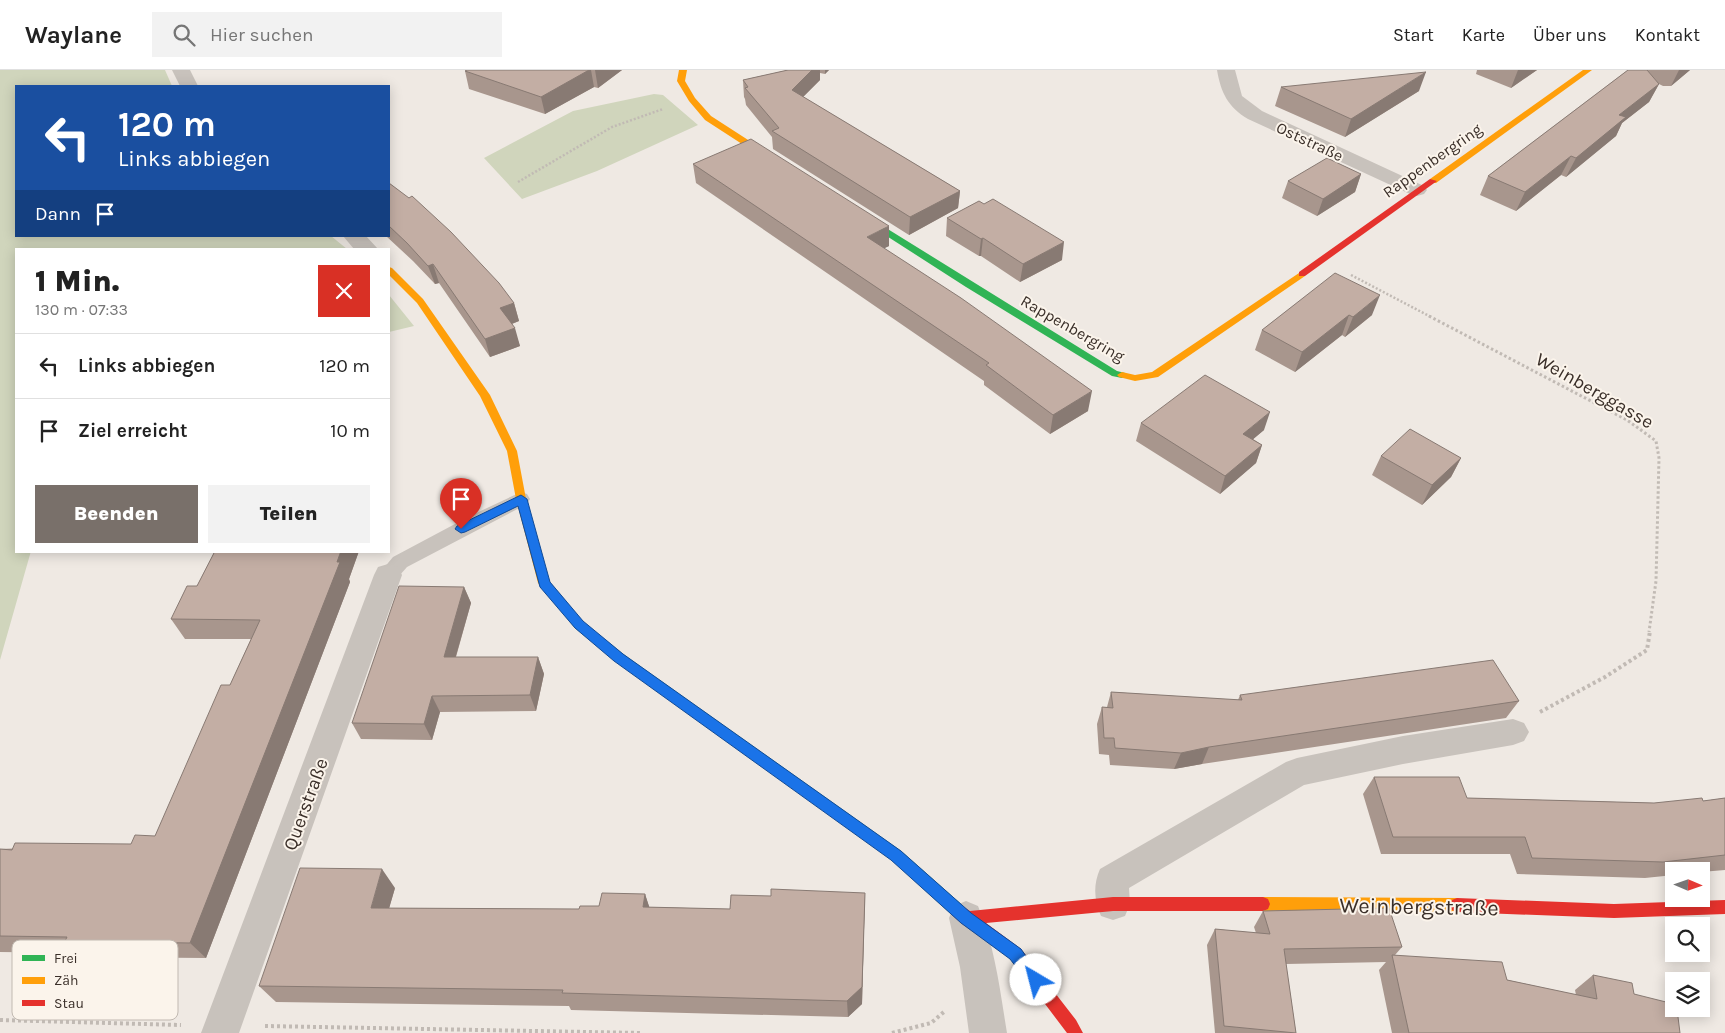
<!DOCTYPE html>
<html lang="de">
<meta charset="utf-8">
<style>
:root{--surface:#fff;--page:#f2f2f2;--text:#222;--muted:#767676;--line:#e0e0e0;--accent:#79706a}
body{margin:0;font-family:Karla,sans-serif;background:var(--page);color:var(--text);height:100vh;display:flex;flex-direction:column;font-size:19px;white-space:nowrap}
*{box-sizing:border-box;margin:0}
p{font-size:16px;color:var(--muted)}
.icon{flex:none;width:28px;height:28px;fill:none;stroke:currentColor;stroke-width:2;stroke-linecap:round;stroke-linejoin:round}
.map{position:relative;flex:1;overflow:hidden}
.side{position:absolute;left:15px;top:178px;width:375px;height:305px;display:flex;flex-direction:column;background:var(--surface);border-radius:0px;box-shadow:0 2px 12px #0003}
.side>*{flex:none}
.guide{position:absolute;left:15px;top:15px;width:375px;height:152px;border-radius:0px;box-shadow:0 2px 12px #0003;background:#1a4fa0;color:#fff;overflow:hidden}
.needle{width:32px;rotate:92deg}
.fabs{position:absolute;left:1665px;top:792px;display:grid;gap:10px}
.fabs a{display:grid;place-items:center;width:45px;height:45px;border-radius:0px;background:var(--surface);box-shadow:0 2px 12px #0003;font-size:25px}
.pin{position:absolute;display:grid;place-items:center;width:42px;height:42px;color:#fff;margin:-51px -21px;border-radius:50% 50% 50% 0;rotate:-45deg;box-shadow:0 0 5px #0007}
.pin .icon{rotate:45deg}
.me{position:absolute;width:55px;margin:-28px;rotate:323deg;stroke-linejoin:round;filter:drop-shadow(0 0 4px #0008)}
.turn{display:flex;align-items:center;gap:18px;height:105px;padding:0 20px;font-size:22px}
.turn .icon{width:65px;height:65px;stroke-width:2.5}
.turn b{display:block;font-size:35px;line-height:42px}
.then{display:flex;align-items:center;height:48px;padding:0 20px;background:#0003;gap:10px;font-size:19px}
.round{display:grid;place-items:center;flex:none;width:52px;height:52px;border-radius:0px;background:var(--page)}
.headline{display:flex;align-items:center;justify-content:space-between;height:85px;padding:0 20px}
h1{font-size:30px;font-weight:800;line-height:38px}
.cta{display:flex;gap:10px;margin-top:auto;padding:10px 20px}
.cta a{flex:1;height:58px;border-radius:0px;background:var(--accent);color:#fff;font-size:20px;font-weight:800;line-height:58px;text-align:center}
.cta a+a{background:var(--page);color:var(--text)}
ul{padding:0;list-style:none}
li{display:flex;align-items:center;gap:15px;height:65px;padding:0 20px;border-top:1px solid var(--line)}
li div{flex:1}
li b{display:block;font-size:19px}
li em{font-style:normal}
header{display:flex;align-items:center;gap:30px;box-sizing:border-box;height:70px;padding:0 25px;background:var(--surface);border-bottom:1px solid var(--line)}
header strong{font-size:24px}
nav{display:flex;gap:28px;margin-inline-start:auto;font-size:18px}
.search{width:350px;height:45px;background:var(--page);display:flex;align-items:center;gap:12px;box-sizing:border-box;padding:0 18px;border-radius:0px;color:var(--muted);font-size:19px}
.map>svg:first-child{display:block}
</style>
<header>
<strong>Waylane</strong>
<div class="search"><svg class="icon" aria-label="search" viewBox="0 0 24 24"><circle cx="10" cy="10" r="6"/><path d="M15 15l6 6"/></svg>Hier suchen</div>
<nav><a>Start</a><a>Karte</a><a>Über uns</a><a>Kontakt</a></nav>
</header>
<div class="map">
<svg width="1725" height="963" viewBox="0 0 1725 963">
<rect width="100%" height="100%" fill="#efe9e3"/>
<path fill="#d0d5bc" d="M0,0H165L172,16H16V166H331L347,179H16V481H31L0,590Z
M654,24L663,25L698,55L597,101L522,129L484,88L573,41Z
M389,225L414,256L389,262Z"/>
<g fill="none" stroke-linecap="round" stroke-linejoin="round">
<path stroke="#c1bab4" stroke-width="2.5" stroke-dasharray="2 2" stroke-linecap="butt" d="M518,112L612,57L663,39
M1351,205L1431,247"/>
<path stroke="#c1bab4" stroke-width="3" stroke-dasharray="2.5 2.5" stroke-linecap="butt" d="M1429,246L1627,350L1656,371L1659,388L1656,511L1649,562"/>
<path stroke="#c1bab4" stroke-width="4" stroke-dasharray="3 3" stroke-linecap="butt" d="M1540,642L1605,607L1647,580L1650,561
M0,950L181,955
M265,956L642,963
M892,963L931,953L945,941"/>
<path fill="#c8c2bc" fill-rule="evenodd" d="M521,422L527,424L530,429L527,434L407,497C399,506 394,514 381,510L378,505L393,487L470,446Z"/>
<path fill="#c8c2bc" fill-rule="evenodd" d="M172,0H190L198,16H180Z
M1217,0H1235L1242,26L1262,41L1424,116L1427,120L1424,124L1417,126L1410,124L1248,49C1228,37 1221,23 1217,0Z
M343,166H366L378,179H354Z
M388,494L398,497L402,505L239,963H201L374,505L378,497Z
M1513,649L1524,653L1529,662L1524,671L1513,675L1403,694L1304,715L1129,818L1130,834L1125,846L1113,850L1101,846C1094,830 1093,815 1100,799L1286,692L1297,688L1403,666Z
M966,831L978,836C995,876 1000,921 1007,963H969L960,897L949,848L954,836Z"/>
<path fill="#30b455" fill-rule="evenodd" d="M857,140L1117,301L1125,303L1127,305L1122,308L1112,306L966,217L854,145L853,143Z
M560,527L564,529L583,552L623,584L901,781L961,834L963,839L961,844L956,846L951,844L891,789L615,590L575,558L554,532L556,529Z"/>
<path fill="#ff9f0a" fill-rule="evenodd" d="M679,0H687L685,11L695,28L711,46L779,90V94H773L705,50L689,31L677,11Z
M1583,0H1592L1436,113H1430V109Z
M389,197L392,198L423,229L490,325L517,381L526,429L549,511L564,529L566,532L564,535H556L538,513L516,429L507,381L480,326L417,233L389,205Z
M1302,201L1305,202V206L1158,307L1135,311L1119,307L1117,305L1122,302L1135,305L1152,302Z
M1263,827L1457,828L1462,830L1464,835L1462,840L1457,842L1263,841L1258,839L1256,834L1258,829Z"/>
<path fill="#e5322d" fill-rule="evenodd" d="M1430,109L1437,111L1305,206H1299V202Z
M1113,827H1263L1268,829L1270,834L1268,839L1263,841H1113L986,853L1021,879L1076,950L1083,963H1067L1011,889L961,853L951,844L949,839L951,834L956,832L970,841Z
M1457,828L1614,834L1725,830V844L1614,848L1457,842L1452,840L1450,835L1452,830Z"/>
</g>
<path fill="#a8968d" d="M467,0H622L598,18L594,17L545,44L469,19L465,1Z
M788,0H829L825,4L820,3V10L803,27L960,121L958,138L909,165L773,79L772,67L746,35L745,29L744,27L743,10Z
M1477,0H1537L1511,18L1476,4Z
M1628,0H1690L1671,16H1663L1659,14L1649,32L1622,53L1616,66L1566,107L1561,105L1516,141L1480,125L1488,106Z
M1281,17L1419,21L1345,67L1275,36Z
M693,94L889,176L884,178L1088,341L1050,364L984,315V311L696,113Z
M1361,104L1355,122L1317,146L1282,128L1288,111Z
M389,113L514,233L519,251L512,254L520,276L490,287L439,213L435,214L413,191L386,166H389Z
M947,148L1062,190L1020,212L981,186H979L946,166Z
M1309,224L1372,245L1345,267L1342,265L1295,302L1255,280L1262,260Z
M1141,353L1264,360L1253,369L1262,375L1256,393L1220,424L1136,371Z
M1381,386L1461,388L1451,407L1422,435L1372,405Z
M215,481H359L349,509L350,512L206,888L84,887L79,883L0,882V779L131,774L155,766L230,615L251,569H185L171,549L197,516Z
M464,517L471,533L456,587H538L544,604L536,641L440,642L432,670L361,669L352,653Z
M1111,622L1238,630L1240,625L1519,631L1506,648L1202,694L1174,699L1110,695L1109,685L1099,684L1097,654L1102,637H1107Z
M1374,707L1467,728L1654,733L1703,731L1725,728V800L1701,802V801H1674V805L1645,808L1517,804L1510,784H1381L1363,724Z
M395,818L389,838L579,839L599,836L645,824L649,837L730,839L771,826L865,823L862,934L848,947L571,940L569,936L276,932L259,916Z
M1263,841L1402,877L1395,885L1576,925L1575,920L1593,905L1634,924L1680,963H1392L1379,900L1386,892L1286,894L1296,963H1215L1207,875L1215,859L1256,863L1254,857Z"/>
<path fill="#887a73" d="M589,0H591L594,17L545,44L541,27Z
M595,0H622L598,18Z
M812,0H820V10L793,37L792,20Z
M825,0H829L825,4Z
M1518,0H1537L1511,18Z
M1679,0H1690L1671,16Z
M1426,2L1419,21L1345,67L1351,49Z
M1659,14L1649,32L1622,53L1616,66L1566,107L1576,88L1619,45Z
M1571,86L1561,105L1516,141L1525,122Z
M1361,104L1355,122L1317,146L1323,129Z
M960,121L958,138L909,165L910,147Z
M889,156V176L867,187V167Z
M983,168L981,186H979L981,169Z
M1064,172L1062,190L1020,212L1023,194Z
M433,194L439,213L435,214L428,196Z
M1380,225L1372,245L1345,267L1353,247Z
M514,233L519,251L506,256L500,238Z
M1349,245L1342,265L1295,302L1302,282Z
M515,258L520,276L490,287L485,269Z
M1092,321L1088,341L1050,364L1053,345Z
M1270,342L1264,360L1238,382L1243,364Z
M1262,375L1256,393L1220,424L1225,406Z
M1461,388L1451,407L1422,435L1432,415Z
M341,481H359L349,509L350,512L206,888L190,873Z
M464,517L471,533L451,603L444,587Z
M538,587L544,604L536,641L530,625Z
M432,626L440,642L432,670L424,654Z
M1209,677L1202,694L1174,699L1181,683Z
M382,799L395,818L384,856L371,838Z
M865,823L862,934L848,947L847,931Z
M645,824L651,842L643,837Z"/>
<path fill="#c3aea4" stroke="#887a73" d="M467,0H589L541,27L465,1Z
M788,0H812L792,20L960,121L910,147L772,61L779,58L745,18L748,17L743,10Z
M1628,0H1647L1659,14L1619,45L1626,47L1576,88L1571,86L1525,122L1488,106Z
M1426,2L1351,49L1281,17Z
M751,69L889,156L867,167L961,228L1092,321L1053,345L986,295L989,293L693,94Z
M1327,88L1361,104L1323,129L1288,111Z
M389,113L409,128L412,126L451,162L499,213L514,233L500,238L515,258L485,269L433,194L428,196L407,173L389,156Z
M993,129L1064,172L1023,194L983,168L981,169L947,148L979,131L984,134Z
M1335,203L1380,225L1353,247L1349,245L1302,282L1262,260Z
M1205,305L1270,342L1243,364L1262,375L1225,406L1141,353Z
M1410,359L1461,388L1432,415L1381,386Z
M215,481H341L337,492H340L190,873L65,871L67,867L0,866V779L12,780L15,773L131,774L135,765L155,766L221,615H230L260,550L171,549L187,516H197Z
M399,516L464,517L444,587H538L530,625L432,626L424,654L352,653Z
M1493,590L1519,631L1209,677L1181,683L1115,678L1114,668H1104L1102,637L1113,638L1111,622L1242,630L1240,625Z
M1374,707H1459L1467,728L1654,733L1702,728L1703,731L1725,728V785L1663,792L1532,788L1525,767H1393Z
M300,798L382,799L371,838L579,839L580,836H599L602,823L645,824L643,837L730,839L731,825L771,826V819L865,823L862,917L847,931L562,923L563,920L259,916Z
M1389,838L1402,877L1284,879L1296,963L1224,956L1215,859L1270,864L1263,841Z
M1392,885L1502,892L1507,910L1597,929L1593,905L1632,913L1634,924L1674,934V939H1677L1680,963H1409Z"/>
<path fill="#1a73e8" stroke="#114b97" d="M521,425L527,429L550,512L583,551L623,584L901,781L971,843L1021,879L1043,910L1041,915L1036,917L1030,915L1010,889L961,853L891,790L614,591L575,558L540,517L518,436L465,462L461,463L455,459L457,456Z"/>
<g text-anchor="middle" stroke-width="4" stroke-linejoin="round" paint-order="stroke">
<g font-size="16" fill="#3a2f29" stroke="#fbf4eb">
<text transform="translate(1310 71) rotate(25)" y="6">Oststraße</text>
<text transform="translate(1432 90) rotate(-35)" y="6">Rappenbergring</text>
<text transform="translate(1073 258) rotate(30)" y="6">Rappenbergring</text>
</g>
<g font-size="19" fill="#3a2f29" stroke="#fbf4eb">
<text transform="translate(1595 320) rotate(30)" y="7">Weinberggasse</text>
<text transform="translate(305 734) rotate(-70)" y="7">Querstraße</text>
</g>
<g font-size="22" fill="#3a2f29" stroke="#fbf4eb">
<text transform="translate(1419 836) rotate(1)" y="8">Weinbergstraße</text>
</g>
</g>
<rect x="12" y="870" width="166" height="80" rx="8" fill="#fbf4eb" stroke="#c1b9b1" stroke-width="1"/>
<rect x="22" y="885" width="23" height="6" fill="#30b455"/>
<rect x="22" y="907" width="23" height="7" fill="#ff9f0a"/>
<rect x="22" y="930" width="23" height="6" fill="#e5322d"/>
<g font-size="14" fill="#3a2f29">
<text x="54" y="893">Frei</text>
<text x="54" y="915">Zäh</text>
<text x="54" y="938">Stau</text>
</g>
</svg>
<div class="fabs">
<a><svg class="needle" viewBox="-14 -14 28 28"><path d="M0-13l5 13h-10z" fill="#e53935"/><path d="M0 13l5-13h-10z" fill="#767676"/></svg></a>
<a><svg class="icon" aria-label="search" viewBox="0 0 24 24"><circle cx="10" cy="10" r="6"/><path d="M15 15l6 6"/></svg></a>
<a><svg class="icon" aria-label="layers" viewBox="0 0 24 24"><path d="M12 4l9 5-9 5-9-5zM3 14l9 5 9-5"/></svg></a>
</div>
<div class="pin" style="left:461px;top:459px;background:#d93025"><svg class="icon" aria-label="arrive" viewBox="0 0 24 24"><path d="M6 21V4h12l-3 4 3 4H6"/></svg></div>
<svg class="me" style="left:1036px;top:910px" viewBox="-20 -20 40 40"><circle r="19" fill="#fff"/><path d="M0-13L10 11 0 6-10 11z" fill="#1a73e8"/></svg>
<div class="guide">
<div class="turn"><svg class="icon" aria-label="left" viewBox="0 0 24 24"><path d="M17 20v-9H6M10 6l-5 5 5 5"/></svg><div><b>120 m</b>Links abbiegen</div></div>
<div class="then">Dann<svg class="icon" aria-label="arrive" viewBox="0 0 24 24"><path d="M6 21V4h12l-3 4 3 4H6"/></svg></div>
</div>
<section class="side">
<div class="headline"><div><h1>1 Min.</h1><p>130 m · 07:33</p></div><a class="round" style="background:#d93025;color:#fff"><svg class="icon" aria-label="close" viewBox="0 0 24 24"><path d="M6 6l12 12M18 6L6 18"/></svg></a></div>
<ul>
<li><svg class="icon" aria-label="left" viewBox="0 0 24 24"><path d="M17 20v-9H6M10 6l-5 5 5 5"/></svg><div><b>Links abbiegen</b></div><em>120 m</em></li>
<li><svg class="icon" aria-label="arrive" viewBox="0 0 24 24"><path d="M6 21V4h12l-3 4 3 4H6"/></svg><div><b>Ziel erreicht</b></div><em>10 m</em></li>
</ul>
<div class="cta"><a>Beenden</a><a>Teilen</a></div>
</section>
</div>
